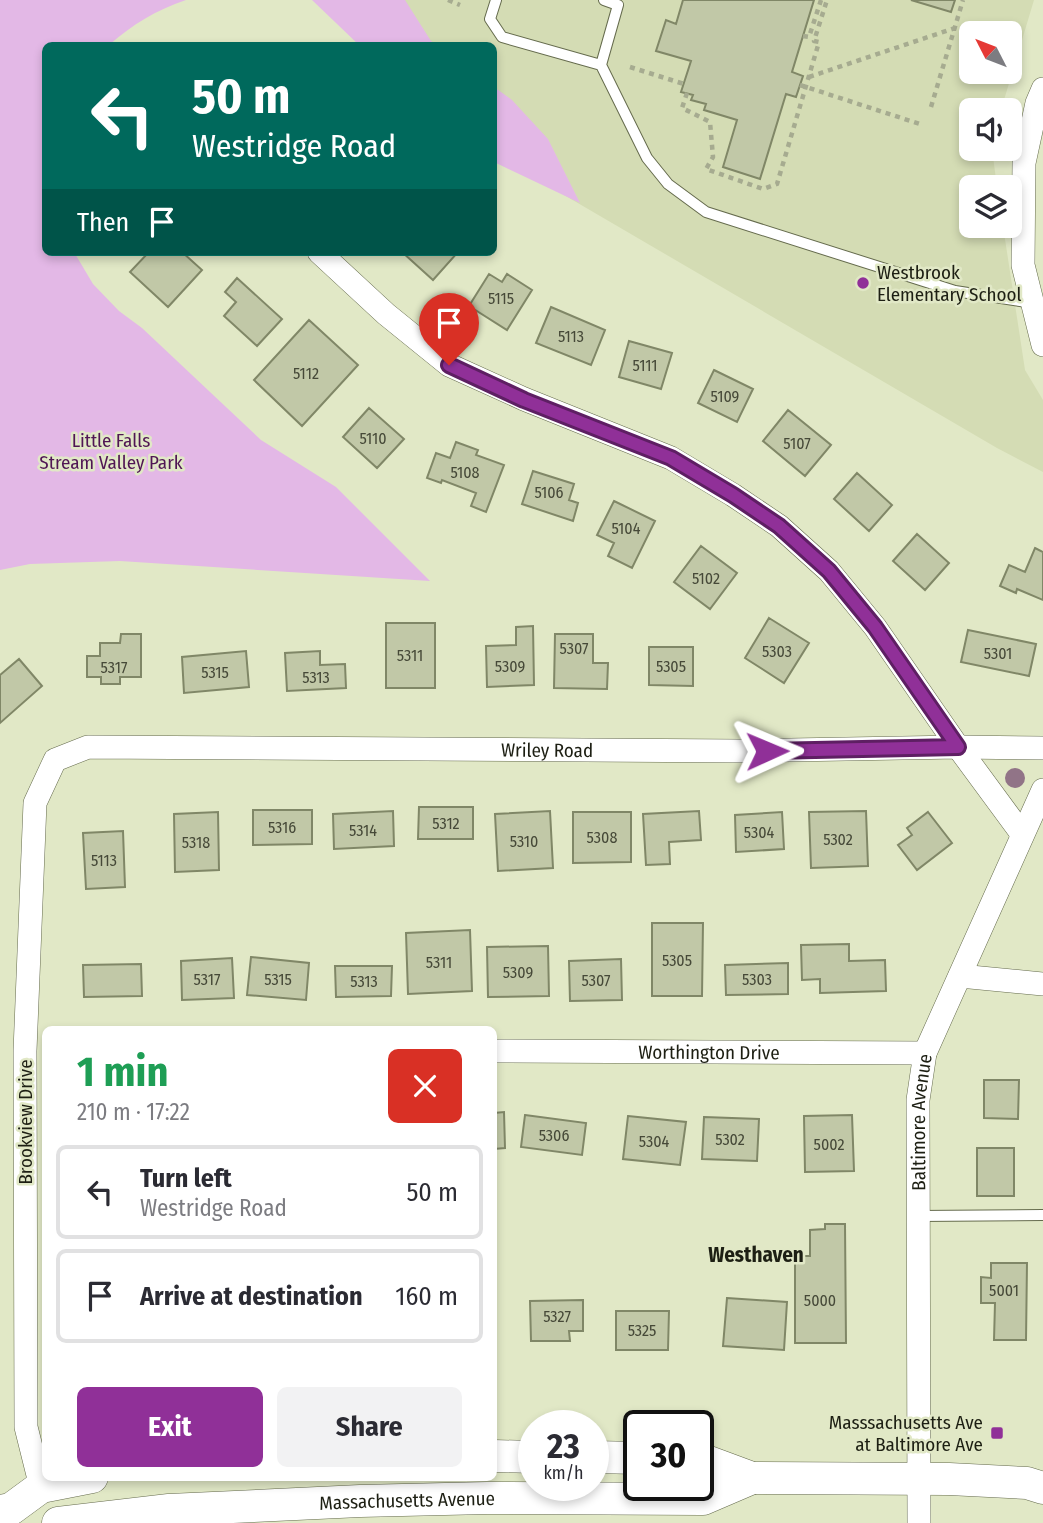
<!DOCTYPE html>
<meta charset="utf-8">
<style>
:root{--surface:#fff;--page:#f2f2f3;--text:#2b2b33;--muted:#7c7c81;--line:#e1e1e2;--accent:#903098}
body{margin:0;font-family:"Fira Sans Condensed",sans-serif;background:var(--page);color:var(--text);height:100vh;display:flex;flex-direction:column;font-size:26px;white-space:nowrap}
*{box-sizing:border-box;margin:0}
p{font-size:23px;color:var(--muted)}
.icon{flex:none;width:38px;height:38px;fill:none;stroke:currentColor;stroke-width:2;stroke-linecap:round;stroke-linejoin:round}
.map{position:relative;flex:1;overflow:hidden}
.details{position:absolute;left:42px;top:1026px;width:455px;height:455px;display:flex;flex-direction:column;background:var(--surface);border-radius:10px;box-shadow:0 4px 10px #0003}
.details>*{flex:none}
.hud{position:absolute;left:42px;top:42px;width:455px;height:214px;border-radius:10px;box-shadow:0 4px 10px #0003;background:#00695c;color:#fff;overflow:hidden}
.needle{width:46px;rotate:312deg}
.buttons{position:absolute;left:959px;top:21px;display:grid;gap:14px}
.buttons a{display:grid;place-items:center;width:63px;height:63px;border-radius:10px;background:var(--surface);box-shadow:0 4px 10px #0003;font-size:35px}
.speed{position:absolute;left:518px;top:1410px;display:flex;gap:14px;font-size:35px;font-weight:700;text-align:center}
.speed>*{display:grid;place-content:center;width:91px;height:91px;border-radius:50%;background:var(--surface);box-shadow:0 4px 10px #0003;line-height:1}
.speed small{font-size:18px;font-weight:400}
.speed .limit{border:4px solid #111;border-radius:10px;background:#fff;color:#111}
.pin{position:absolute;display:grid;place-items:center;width:60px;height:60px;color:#fff;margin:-72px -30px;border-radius:50% 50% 50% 0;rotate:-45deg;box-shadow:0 0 7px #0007}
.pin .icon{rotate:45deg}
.me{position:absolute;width:77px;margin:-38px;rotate:89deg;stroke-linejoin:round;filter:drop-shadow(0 0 5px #0008)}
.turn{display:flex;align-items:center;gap:24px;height:147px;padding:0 35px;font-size:32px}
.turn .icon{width:91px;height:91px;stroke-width:2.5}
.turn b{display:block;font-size:49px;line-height:60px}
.then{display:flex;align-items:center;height:66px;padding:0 35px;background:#0003;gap:14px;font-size:26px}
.round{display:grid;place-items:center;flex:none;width:74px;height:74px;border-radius:10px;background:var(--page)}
.overview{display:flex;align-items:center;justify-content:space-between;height:119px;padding:0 35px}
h1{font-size:42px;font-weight:700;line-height:52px;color:#1e9e55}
.cta{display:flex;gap:14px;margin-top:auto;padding:14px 35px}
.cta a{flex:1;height:80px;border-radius:10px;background:var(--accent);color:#fff;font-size:28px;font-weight:700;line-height:80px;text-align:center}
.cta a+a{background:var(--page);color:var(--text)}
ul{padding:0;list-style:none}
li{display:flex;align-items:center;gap:21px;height:94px;margin:0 14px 10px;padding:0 21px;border:4px solid var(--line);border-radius:10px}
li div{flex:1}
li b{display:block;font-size:26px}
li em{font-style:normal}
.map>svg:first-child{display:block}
</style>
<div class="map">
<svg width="1043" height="1523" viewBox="0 0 1043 1523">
<rect width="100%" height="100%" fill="#e1e8c6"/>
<path fill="#d4dcb4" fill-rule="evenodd" d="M317,0H1034L1001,110H971V149H992L997,187H971V226H1003L1025,370L1043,400V472L997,448L494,154V46L364,45ZM971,33H1010V72H971Z"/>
<path fill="#e3b8e6" d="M0,0H186C156,10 132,25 109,45L46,46V252H74L93,284L119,311L142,328L261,440L336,487L430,581L120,561L30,564L0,570Z
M312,0H405L431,41L437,45H359Z
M494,87L512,100L548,139L580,203L494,162Z"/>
<path fill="#c1c8a7" stroke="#808767" stroke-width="2" d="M683,0H814L792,72L803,76L796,97L786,94L760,179L723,167L737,120L704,110L706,104L691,100L693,95L681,92L691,61L656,51L666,20L676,24Z
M911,0H955L951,12Z
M149,252H182L202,270L168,307L130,272Z
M402,252H458L433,280Z
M489,274L502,282L507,274L532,290L507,330L469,306Z
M237,278L282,319L257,346L224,316L236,302L225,292Z
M551,307L605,330L591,365L536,343Z
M309,320L358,365L302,426L254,380Z
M629,341L672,353L661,389L619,377Z
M714,370L753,389L737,422L698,403Z
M369,408L404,439L377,468L343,437Z
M788,410L831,445L805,476L763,441Z
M456,442L478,450L476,455L504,465L486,512L471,506L476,493L442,480L441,483L427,478L436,453L450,458Z
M533,471L574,484L569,500L578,503L573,521L522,504Z
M857,473L892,505L869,531L834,499Z
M614,501L655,521L632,568L608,556L614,543L597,535Z
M917,534L949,563L925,590L893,561Z
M701,546L737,573L710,609L674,582Z
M1035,548L1043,552V600L1017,589L1016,593L1000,586L1009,565L1025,572Z
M769,618L809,643L784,683L745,658Z
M386,623H435V688H386Z
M533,626L534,685L487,687L486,646L516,645V627Z
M968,630L1036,644L1029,676L961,662Z
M121,634H141V677H120V684H101V677H87V656H100V643H120Z
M555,634H593V663H608L607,689L554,688Z
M649,647H693V686L649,685Z
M246,651L249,687L184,693L182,657Z
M320,651V665L345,664L346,688L287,691L285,653Z
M19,659L42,686L0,723V675Z
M419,807H473V839H418Z
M253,810H312V844L253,845Z
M393,811L394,846L334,849L333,814Z
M550,811L553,868L498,871L495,814Z
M699,811L701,840L669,842L670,864L646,865L643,814Z
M866,811L868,866L811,868L809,812Z
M218,812L219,870L175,872L174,814Z
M573,812H631V862L573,863Z
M782,812L784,849L736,852L735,815Z
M928,812L952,843L917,870L898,845L912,835L907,828Z
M123,831L125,887L86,889L83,833Z
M652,923H703L702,996H652Z
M470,930L472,991L408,994L406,933Z
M849,944V961L885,960L886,991L820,993V979L802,980L801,945Z
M548,946L549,996L488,997L487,947Z
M251,957L309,963L306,1000L247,995Z
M232,958L234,998L182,1000L181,961Z
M621,959L622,1000L570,1001L569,961Z
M788,963V994L726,995L725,965Z
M141,964L142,996L84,997L83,965Z
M335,966H392L391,996L336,997Z
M984,1080H1019L1018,1119L984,1118Z
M504,1112L505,1148L494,1149V1113Z
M525,1115L586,1123L582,1155L521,1147Z
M852,1115L854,1171L805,1172L804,1116Z
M628,1116L686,1122L680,1165L623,1159Z
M704,1117L759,1119L757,1161L702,1159Z
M977,1148H1014V1196H977Z
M825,1224H845L846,1343H795V1256H810V1230L825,1229Z
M991,1263H1027L1026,1340H994L995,1303H981V1277L991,1278Z
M727,1298L787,1302L784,1350L723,1346Z
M583,1300V1331H569L570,1341H531L530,1301Z
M616,1311H669L668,1350H616Z"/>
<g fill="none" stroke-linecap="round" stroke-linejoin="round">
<g stroke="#656b4d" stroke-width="12">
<path id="lane" d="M496,0L490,19L502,37L601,65
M604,0L618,5L601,65L647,158L668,184L706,212L955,291L1033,303
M918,1216L1043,1215"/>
</g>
<g stroke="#656b4d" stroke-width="24">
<g id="street">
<path d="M1043,89L1037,103L1024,163L1023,265L1043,345"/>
<path d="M319,252L386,314L449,365L524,399L671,458L733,495L779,526L829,571L875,627L958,747L1022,834"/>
<path d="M960,976L1043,984"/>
<path id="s1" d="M494,1051L925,1053"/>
<path id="s2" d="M41,1487L26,1427L25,1051L35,803L55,760L88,747L740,751L958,747L1043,748"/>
<path id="s3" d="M919,1523L918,1100L925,1053L1043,790"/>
</g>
</g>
<g stroke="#656b4d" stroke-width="33">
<g id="secondary">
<path d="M494,1456L534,1457"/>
<path d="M593,1457L639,1458"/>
<path d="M698,1458L752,1478L949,1479L1027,1483L1043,1488"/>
<path d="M0,1511L11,1509L41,1487L92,1477"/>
<path id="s4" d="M58,1523L169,1510L360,1501L487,1498L703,1499L752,1478"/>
</g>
</g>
<path stroke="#a6ab90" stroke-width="4.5" stroke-dasharray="5 5" stroke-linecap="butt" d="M448,0L460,5
M803,36L809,37L821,0
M630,67L684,84
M809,77L955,28
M800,85L923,125
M687,93L682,108L710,122L713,157L706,169L763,189L777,184L819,42L814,41L827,0
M931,107L963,0"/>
<use href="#lane" stroke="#fff" stroke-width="10"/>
<use href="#street" stroke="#fff" stroke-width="23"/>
<use href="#secondary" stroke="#fff" stroke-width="32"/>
</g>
<circle fill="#917487" cx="1015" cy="778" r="10"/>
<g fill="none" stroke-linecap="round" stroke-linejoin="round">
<g stroke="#5e1f63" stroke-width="18">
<path id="route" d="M449,365L524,400L671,458L733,495L779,526L829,571L875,627L958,747L767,751"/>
</g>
<use href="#route" stroke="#903098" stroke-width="12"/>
</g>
<g fill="#903098" stroke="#e1e8c6" stroke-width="2.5">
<circle cx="863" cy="283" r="7"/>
<rect x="990" y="1426" width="14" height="14" rx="3.5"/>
</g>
<g text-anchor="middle" stroke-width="5" stroke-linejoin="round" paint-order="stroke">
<g font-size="16" fill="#464938">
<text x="501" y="304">5115</text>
<text x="571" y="342">5113</text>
<text x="645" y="371">5111</text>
<text x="306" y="379">5112</text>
<text x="725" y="402">5109</text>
<text x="373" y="444">5110</text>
<text x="797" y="449">5107</text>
<text x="465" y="478">5108</text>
<text x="549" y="498">5106</text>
<text x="626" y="534">5104</text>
<text x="706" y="584">5102</text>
<text x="574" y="654">5307</text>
<text x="777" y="657">5303</text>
<text x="998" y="659">5301</text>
<text x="410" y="661">5311</text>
<text x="510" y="672">5309</text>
<text x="671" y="672">5305</text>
<text x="114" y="673">5317</text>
<text x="215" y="678">5315</text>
<text x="316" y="683">5313</text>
<text x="446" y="829">5312</text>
<text x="282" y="833">5316</text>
<text x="363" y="836">5314</text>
<text x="759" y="838">5304</text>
<text x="602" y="843">5308</text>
<text x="838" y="845">5302</text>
<text x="524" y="847">5310</text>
<text x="196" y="848">5318</text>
<text x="104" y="866">5113</text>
<text x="677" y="966">5305</text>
<text x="439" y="968">5311</text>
<text x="518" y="978">5309</text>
<text x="207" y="985">5317</text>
<text x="278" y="985">5315</text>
<text x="757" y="985">5303</text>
<text x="596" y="986">5307</text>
<text x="364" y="987">5313</text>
<text x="554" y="1141">5306</text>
<text x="730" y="1145">5302</text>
<text x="654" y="1147">5304</text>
<text x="829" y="1150">5002</text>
<text x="1004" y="1296">5001</text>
<text x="820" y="1306">5000</text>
<text x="557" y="1322">5327</text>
<text x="642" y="1336">5325</text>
</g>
<g font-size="19" fill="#1d1f13" stroke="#e1e8c6" text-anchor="start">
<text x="877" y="279">Westbrook<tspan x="877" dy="22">Elementary School</tspan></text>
<text x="983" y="1429" text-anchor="end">Masssachusetts Ave<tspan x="983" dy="22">at Baltimore Ave</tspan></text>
</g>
<g font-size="19" fill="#501654" stroke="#e1e8c6">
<text x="111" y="447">Little Falls<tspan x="111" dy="22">Stream Valley Park</tspan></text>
</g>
<g font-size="19" fill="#1d1f13" stroke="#e1e8c6">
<text dy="7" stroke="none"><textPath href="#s2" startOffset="1228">Wriley Road</textPath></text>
<text dy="7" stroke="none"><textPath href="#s1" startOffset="215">Worthington Drive</textPath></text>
<text transform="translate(25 1122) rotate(-90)" y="7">Brookview Drive</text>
<text dy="7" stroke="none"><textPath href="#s3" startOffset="401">Baltimore Avenue</textPath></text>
<text dy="7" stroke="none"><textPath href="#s4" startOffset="350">Massachusetts Avenue</textPath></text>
</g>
<g font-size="21" font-weight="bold" fill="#1d1f13" stroke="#e1e8c6">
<text x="756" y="1262">Westhaven</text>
</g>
</g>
</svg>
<div class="buttons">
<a><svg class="needle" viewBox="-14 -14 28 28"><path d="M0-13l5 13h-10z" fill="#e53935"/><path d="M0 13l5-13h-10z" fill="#7c7c81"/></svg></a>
<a><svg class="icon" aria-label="sound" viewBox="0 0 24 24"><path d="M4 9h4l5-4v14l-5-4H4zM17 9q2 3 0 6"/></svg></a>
<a><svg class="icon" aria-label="layers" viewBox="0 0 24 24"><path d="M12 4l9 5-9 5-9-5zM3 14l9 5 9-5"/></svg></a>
</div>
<div class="speed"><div>23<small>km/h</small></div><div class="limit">30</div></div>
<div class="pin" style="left:449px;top:365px;background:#d93025"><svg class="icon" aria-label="arrive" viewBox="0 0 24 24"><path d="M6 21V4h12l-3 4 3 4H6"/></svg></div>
<svg class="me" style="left:767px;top:751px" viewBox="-20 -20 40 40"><path d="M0-17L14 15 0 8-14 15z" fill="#903098" stroke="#fff" stroke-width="4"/></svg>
<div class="hud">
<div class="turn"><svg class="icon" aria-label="left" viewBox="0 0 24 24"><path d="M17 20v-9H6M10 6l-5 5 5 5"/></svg><div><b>50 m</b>Westridge Road</div></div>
<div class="then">Then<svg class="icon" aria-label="arrive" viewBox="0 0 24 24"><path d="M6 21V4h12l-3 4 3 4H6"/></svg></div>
</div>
<section class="details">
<div class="overview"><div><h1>1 min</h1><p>210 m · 17:22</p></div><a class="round" style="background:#d93025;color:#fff"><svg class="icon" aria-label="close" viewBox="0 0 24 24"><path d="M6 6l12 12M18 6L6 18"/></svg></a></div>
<ul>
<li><svg class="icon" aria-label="left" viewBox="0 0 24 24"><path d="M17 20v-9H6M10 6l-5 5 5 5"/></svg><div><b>Turn left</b><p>Westridge Road</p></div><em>50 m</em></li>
<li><svg class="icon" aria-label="arrive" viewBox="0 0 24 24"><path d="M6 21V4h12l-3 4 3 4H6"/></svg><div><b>Arrive at destination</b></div><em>160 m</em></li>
</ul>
<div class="cta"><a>Exit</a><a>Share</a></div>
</section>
</div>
